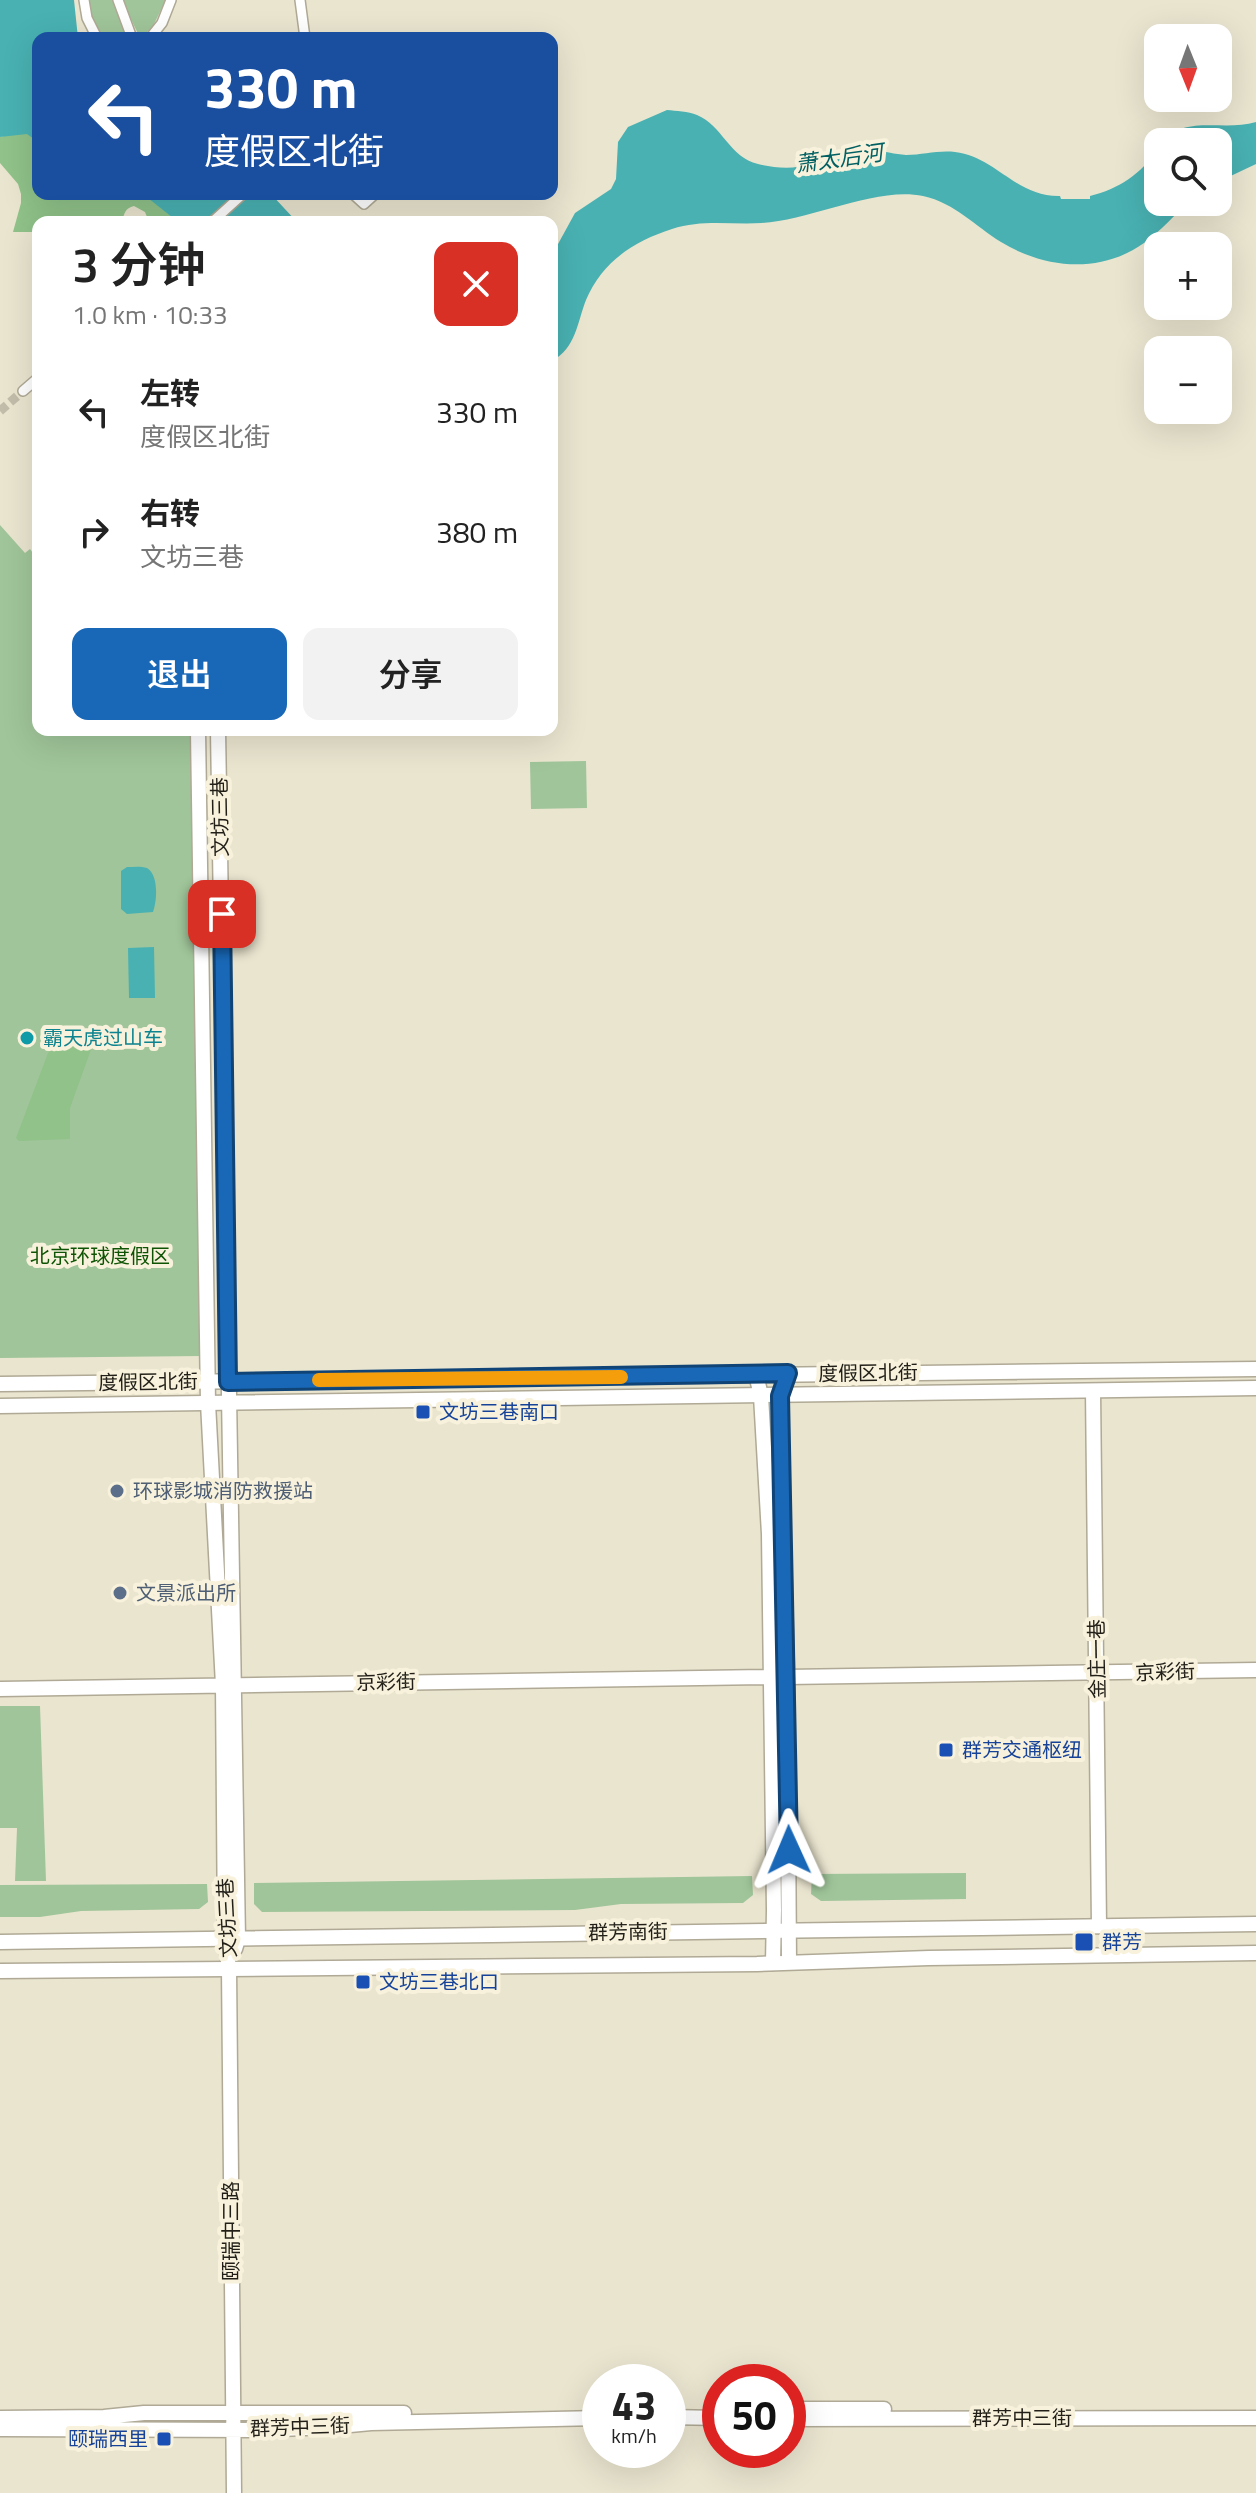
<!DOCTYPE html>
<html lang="zh">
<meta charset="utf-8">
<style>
:root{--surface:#fff;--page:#f2f2f2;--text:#222;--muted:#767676;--accent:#1968b7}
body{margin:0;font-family:"Titillium Web","Noto Sans SC",sans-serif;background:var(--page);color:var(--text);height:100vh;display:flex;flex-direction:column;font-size:30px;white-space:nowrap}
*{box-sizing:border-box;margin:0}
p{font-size:26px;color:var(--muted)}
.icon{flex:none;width:44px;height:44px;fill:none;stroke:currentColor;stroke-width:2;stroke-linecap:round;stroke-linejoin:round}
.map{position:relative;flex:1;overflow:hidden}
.drawer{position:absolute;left:32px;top:216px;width:526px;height:520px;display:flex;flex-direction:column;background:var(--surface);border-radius:16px;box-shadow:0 8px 32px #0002}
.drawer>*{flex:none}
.top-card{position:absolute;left:32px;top:32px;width:526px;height:168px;border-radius:16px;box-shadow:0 8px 32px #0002;background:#1a4fa0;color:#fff;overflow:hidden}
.needle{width:52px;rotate:179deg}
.tools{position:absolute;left:1144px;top:24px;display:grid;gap:16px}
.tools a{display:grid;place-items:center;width:88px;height:88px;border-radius:16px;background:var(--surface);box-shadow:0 8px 32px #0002;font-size:40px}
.speed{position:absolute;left:582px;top:2364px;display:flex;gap:16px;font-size:40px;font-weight:700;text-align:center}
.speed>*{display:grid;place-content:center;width:104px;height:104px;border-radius:50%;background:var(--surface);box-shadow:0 8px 32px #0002;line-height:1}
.speed small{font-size:20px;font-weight:400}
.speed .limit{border:12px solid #d22;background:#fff;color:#111}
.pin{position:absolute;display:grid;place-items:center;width:68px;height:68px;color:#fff;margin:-34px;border-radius:16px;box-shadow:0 4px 12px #0006}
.me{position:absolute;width:88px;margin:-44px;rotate:359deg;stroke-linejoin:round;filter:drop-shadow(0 0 6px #0008)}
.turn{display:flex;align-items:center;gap:28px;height:168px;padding:0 40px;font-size:36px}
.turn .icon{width:104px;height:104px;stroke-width:2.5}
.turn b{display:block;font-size:56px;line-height:68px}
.round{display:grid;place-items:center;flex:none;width:84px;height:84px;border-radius:16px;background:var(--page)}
.overview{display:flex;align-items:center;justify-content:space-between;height:136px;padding:0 40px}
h1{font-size:48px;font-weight:600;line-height:60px}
.button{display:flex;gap:16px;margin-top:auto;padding:16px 40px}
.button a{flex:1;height:92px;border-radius:16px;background:var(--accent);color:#fff;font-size:32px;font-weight:600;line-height:92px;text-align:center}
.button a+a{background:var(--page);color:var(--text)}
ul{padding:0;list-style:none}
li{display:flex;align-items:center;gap:24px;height:120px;padding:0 40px}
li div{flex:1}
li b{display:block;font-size:30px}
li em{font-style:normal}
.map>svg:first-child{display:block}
</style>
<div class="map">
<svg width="1256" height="2493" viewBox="0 0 1256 2493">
<rect width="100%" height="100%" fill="#eae5cf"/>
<path fill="#a0c59a" d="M88,0H115L127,38H101L94,26Z
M122,0H166L153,26L143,36H139Z
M0,525L25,553L30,549L38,560V730H191L203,1356L0,1358Z
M586,761L587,808L531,809L530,762Z
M0,1706H40L46,1881H15L17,1828H0Z
M966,1873V1899L821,1901L811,1894L812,1874Z
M752,1876L753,1895L743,1903L621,1904L575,1910L262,1912L254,1904V1883Z
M207,1884L208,1902L199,1909L81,1911L40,1917H0V1885Z"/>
<path fill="#90c289" d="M20,132L28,133L38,144V194H145L178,222H149L145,212L134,206C125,208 124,214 122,222H38V232H13L21,203V194L18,184L0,163V137Z
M93,1026L98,1030L70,1108V1139L19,1141L16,1138L48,1053L64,1037Z"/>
<path fill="#49b1b2" d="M0,0H74L78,38H38V142L27,134L0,137Z
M667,110C676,111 688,111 697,115C722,125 730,158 758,164C775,168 795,170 812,163C823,158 834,151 846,149C867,144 885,154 906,155C923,155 938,150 955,152C996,157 1016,197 1060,196L1061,199H1090V196C1119,189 1140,174 1158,150V202H1189C1174,215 1161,231 1144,243C1101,274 1045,269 1001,242C975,226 955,203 923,196C877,186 811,220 762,223C731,225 702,219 672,229C634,241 602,262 586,300C577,323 576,348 552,361V255L575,213L611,189L616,179L618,142L628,127Z
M1256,122V164L1218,182V142H1163C1185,114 1223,132 1256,122Z
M143,194H271L297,222H178Z
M127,867C133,867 141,866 147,868C159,875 157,901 153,912L127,914L121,909V871Z
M154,947L155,998H129L128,948Z"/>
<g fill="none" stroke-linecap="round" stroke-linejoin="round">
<path stroke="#c2bdaa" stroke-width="9" stroke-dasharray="9 4.5" stroke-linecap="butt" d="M0,411L23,391"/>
<g stroke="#afa995" stroke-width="12">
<path id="street" d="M84,0L87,18L97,38
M118,0L132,38
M300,0L305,38
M150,38L162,23L171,0
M353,194L364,204L375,194
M212,222L243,194
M23,391L38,378"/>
</g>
<g stroke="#afa995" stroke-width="17">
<path id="secondary" d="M198,730L208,1403L223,1685L225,1938L229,1968L234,2493
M218,730L238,1939L235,1949
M788,1373L780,1396L787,1677L789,1962
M756,1374L761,1396L769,1534L774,1910L773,1963
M1093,1391L1099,1926
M787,1677L1256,1670
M0,1689L771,1677
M788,2409H884
M668,2417L720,2418
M0,2418L104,2417L144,2413H404
M788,2419L1256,2418
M0,2429L255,2430L329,2427L371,2423L600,2418"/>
</g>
<g stroke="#afa995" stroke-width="17">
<path id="primary" d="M0,1384L1256,1369
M0,1406L1256,1388
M0,1942L1256,1924
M0,1971L757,1964L929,1958L1256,1953"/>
</g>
<use href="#street" stroke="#fff" stroke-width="9"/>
<use href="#secondary" stroke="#fff" stroke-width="14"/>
<use href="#primary" stroke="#fff" stroke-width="14"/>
</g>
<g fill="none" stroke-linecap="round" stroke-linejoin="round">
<g stroke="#104477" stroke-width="20">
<path id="route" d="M222,914L228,1382L788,1373L780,1396L789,1850"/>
</g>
<use href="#route" stroke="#1968b7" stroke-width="14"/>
<path stroke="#f59e0b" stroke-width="14" d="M319,1380L621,1377"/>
</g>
<circle fill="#0f9aa8" stroke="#f8f2dc" stroke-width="3" cx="27" cy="1038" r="8"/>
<g fill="#1a4fb4" stroke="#f8f2dc" stroke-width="3">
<rect x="415" y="1404" width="16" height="16" rx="4"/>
<rect x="938" y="1742" width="16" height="16" rx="4"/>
<rect x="1074" y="1932" width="20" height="20" rx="4"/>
<rect x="355" y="1974" width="16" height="16" rx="4"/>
<rect x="156" y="2431" width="16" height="16" rx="4"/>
</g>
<g fill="#5c6f8a" stroke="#f8f2dc" stroke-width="3">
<circle cx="117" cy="1491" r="8"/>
<circle cx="120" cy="1593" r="8"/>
</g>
<g text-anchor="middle" stroke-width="8" stroke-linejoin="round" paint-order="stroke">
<g font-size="20" fill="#211f18" stroke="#f8f2dc">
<text transform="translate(220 817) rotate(-91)" y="7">文坊三巷</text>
<text transform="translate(868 1373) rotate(-1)" y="7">度假区北街</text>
<text transform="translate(148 1382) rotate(-1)" y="7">度假区北街</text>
<text transform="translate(1097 1659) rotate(-91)" y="7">金庄一巷</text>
<text transform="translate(1165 1672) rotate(-2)" y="7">京彩街</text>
<text transform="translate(386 1682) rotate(-1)" y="7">京彩街</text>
<text transform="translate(227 1918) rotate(-93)" y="7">文坊三巷</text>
<text transform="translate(628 1932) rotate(-1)" y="7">群芳南街</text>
<text transform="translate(231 2231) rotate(-90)" y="7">颐瑞中三路</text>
<text x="1022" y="2425">群芳中三街</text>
<text transform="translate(300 2427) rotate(-2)" y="7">群芳中三街</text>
</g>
<g font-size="20" fill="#0d838f" stroke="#f8f2dc" text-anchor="start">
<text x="43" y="1045">霸天虎过山车</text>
</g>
<g font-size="20" fill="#0f5405" stroke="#f8f2dc">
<text x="100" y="1263">北京环球度假区</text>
</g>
<g font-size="20" fill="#164399" stroke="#f8f2dc" text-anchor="start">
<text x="439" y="1419">文坊三巷南口</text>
<text x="962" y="1757">群芳交通枢纽</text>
<text x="1102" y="1949">群芳</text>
<text x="379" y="1989">文坊三巷北口</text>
<text x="148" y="2446" text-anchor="end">颐瑞西里</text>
</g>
<g font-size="20" fill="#4e5e75" stroke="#f8f2dc" text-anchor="start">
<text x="133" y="1498">环球影城消防救援站</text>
<text x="136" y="1600">文景派出所</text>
</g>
<g font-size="22" font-style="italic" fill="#026062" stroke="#f8f2dc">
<text transform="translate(839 158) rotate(-8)" y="8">萧太后河</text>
</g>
</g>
</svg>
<div class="tools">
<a><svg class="needle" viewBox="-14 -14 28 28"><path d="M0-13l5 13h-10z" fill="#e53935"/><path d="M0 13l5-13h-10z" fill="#767676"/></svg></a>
<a><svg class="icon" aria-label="search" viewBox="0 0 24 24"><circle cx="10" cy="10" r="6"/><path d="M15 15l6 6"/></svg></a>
<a>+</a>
<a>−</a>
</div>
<div class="speed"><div>43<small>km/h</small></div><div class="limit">50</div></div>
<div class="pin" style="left:222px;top:914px;background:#d93025"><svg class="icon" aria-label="arrive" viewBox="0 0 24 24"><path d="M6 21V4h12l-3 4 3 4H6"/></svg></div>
<svg class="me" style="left:789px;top:1850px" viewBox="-20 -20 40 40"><path d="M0-17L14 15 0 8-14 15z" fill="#1968b7" stroke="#fff" stroke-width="4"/></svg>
<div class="top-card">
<div class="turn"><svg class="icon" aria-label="left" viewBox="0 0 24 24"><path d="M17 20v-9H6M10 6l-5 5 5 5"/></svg><div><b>330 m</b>度假区北街</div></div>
</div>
<section class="drawer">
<div class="overview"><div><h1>3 分钟</h1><p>1.0 km · 10:33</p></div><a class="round" style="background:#d93025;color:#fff"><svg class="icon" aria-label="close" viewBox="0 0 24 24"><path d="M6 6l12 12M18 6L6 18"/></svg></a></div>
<ul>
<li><svg class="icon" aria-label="left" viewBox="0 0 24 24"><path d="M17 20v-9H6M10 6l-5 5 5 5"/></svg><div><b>左转</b><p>度假区北街</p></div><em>330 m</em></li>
<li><svg class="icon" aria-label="right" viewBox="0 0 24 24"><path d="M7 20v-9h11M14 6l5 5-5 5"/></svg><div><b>右转</b><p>文坊三巷</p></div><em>380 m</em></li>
</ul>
<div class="button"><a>退出</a><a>分享</a></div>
</section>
</div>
